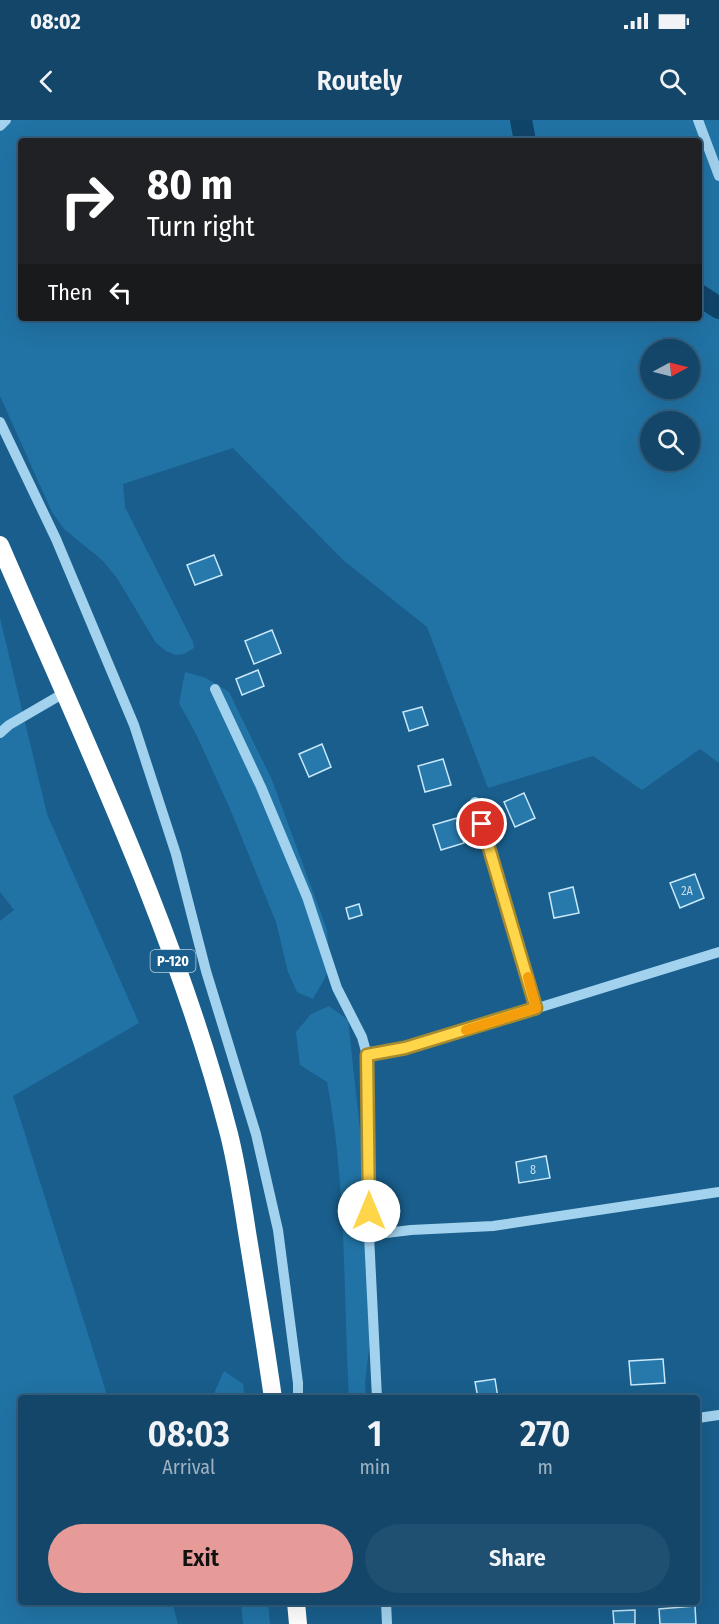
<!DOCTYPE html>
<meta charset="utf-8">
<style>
:root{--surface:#134669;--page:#205071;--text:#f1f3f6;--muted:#9db1c0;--line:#325e7d;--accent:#e69b98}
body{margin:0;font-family:"Fira Sans Condensed",sans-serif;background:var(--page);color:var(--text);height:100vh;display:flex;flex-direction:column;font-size:22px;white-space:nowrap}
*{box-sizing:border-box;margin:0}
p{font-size:20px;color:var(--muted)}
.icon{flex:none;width:33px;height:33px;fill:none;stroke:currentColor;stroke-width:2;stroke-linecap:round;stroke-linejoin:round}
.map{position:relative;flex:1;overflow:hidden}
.details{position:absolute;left:18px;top:1275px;width:682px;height:210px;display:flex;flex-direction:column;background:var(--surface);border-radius:6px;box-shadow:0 6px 24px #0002,0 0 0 2px var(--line)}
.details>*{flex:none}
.guide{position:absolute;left:18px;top:18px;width:684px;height:183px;border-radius:6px;box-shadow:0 6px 24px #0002,0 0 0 2px var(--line);background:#202124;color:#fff;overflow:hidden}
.needle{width:39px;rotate:83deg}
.tools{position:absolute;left:640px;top:219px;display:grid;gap:12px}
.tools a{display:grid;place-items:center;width:60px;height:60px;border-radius:50%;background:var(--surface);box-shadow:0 6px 24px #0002,0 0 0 2px var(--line);font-size:30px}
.pin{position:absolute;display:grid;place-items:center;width:51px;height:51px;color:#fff;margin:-26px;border:3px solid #fff;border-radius:50%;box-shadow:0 2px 6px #0007}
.me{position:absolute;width:66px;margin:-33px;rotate:0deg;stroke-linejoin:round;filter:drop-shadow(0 0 4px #0008)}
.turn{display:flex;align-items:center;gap:21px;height:126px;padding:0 30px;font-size:27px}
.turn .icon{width:78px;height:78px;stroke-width:2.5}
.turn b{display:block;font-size:42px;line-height:51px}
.then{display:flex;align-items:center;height:57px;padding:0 30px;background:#0003;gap:12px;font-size:22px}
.eta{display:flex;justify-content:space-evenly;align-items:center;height:102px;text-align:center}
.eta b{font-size:36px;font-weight:600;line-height:42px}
.primary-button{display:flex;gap:12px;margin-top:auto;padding:12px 30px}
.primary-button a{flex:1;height:69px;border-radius:36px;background:var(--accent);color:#111;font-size:24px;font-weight:600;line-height:69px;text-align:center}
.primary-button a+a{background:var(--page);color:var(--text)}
.status{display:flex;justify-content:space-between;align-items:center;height:42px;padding:0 30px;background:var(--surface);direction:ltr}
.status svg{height:16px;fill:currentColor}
header{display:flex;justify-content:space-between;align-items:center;height:78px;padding:0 30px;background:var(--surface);font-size:27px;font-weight:600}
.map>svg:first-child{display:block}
</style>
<div class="status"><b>08:02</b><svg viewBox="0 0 49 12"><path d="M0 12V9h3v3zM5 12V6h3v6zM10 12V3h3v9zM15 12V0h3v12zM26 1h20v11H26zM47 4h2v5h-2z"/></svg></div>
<header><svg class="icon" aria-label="back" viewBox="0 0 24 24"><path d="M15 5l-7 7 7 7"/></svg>Routely<svg class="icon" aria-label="search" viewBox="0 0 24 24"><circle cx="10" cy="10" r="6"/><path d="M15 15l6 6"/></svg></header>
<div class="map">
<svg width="719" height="1504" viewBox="0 0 719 1504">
<rect width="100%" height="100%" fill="#195e8c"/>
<path fill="#2173a5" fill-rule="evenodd" d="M9,0H719V643L700,629L642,670L593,636L488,668L427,507L343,440L233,328L123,364L125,387L193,522L194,528L184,534L176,535L166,531L156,523L117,458L102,440L64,409L52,392L0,276V8ZM21,21H699V198H21ZM651,230H690V268H651ZM651,302H690V340H651Z
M0,498L47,694L139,903L13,976L108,1278H21V1482H172L178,1504H0V801L14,790L0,772Z
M185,552L206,558L229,572L272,660L327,810L329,841L326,856L313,879L297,872L288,852L276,802L231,691L197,616L179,583Z
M329,886L348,900L365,1055L373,1193L365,1264L366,1278H349C343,1173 347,1066 327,962L300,945L296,912L311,894Z
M224,1251L243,1264L245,1278H215V1271Z
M241,1482H268L270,1504H243Z"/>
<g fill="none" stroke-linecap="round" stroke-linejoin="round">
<path stroke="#10456a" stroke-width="22" d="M521,0L525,21
M699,175L719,188"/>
</g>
<path fill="#2778ab" stroke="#c9e8fa" stroke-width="1.5" d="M214,435L222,455L195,465L187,445Z
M272,510L281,533L254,544L245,521Z
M258,550L264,566L242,575L236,559Z
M422,587L428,605L409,611L403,592Z
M322,624L331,647L309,657L299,634Z
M443,639L451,665L425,672L418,646Z
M524,673L535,698L515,707L504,682Z
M457,698L464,723L441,730L433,705Z
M695,754L704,778L680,788L670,763Z
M573,767L579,793L554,798L549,773Z
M359,784L362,795L349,799L346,788Z
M546,1036L550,1058L519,1063L516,1042Z
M663,1239L665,1263L631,1265L629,1241Z
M495,1259L498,1278H478L475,1262Z
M695,1486L696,1504H660L659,1489Z
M635,1490V1504H614L613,1491Z"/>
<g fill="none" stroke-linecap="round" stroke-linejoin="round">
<path stroke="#a3d2ee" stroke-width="10" d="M698,0L719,56
M0,6L6,0
M0,302L56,419L134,605L176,734L206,851L256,1014L278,1110L298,1263V1278
M215,569L261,667L307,777L337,868L362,917L367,935L405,929L719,832
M0,613L9,605L64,573
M475,682L536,888
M367,935L369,1115L377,1278
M369,1115L411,1110L493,1106L719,1072
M698,1298L719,1295
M386,1482L387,1504"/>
<path stroke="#fff" stroke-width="18" d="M0,425C82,616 177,812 229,1014C237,1046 242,1079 247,1112C256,1167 265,1223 273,1278
M296,1482L298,1504"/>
</g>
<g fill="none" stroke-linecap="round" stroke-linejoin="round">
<g stroke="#a68a30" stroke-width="15">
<path id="route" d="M369,1091L367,935L405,928L536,888L482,704"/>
</g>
<use href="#route" stroke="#ffd54a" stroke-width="10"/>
<path stroke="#f59e0b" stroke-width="10" d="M466,910L536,888L528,857"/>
</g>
<g text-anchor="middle" stroke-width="6" stroke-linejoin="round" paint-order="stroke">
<g font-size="12" fill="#c9ddea">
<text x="687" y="775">2А</text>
<text x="533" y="1054">8</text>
</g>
<rect fill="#195e8c" stroke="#bacfdc" stroke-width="1.5" x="150.5" y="830" width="45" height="22" rx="4.5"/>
<g font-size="14" font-weight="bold" fill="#fff">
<text x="173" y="846">Р-120</text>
</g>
</g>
</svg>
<div class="tools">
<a><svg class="needle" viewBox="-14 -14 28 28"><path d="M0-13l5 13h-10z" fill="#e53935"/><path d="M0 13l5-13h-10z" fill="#9db1c0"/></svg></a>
<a><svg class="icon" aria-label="search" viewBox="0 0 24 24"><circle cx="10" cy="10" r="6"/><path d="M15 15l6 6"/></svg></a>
</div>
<div class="pin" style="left:482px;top:704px;background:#d93025"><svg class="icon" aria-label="arrive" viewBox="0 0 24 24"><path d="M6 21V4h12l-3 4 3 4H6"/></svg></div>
<svg class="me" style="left:369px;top:1091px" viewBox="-20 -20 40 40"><circle r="19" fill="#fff"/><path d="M0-13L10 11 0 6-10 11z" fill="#ffd54a"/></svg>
<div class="guide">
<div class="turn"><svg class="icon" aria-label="right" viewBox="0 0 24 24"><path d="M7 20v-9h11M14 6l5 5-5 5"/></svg><div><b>80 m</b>Turn right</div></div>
<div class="then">Then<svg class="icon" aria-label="left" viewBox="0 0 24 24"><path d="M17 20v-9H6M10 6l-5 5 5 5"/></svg></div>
</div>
<section class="details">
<div class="eta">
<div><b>08:03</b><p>Arrival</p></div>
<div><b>1</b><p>min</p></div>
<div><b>270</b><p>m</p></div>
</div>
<div class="primary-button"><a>Exit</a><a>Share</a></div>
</section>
</div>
